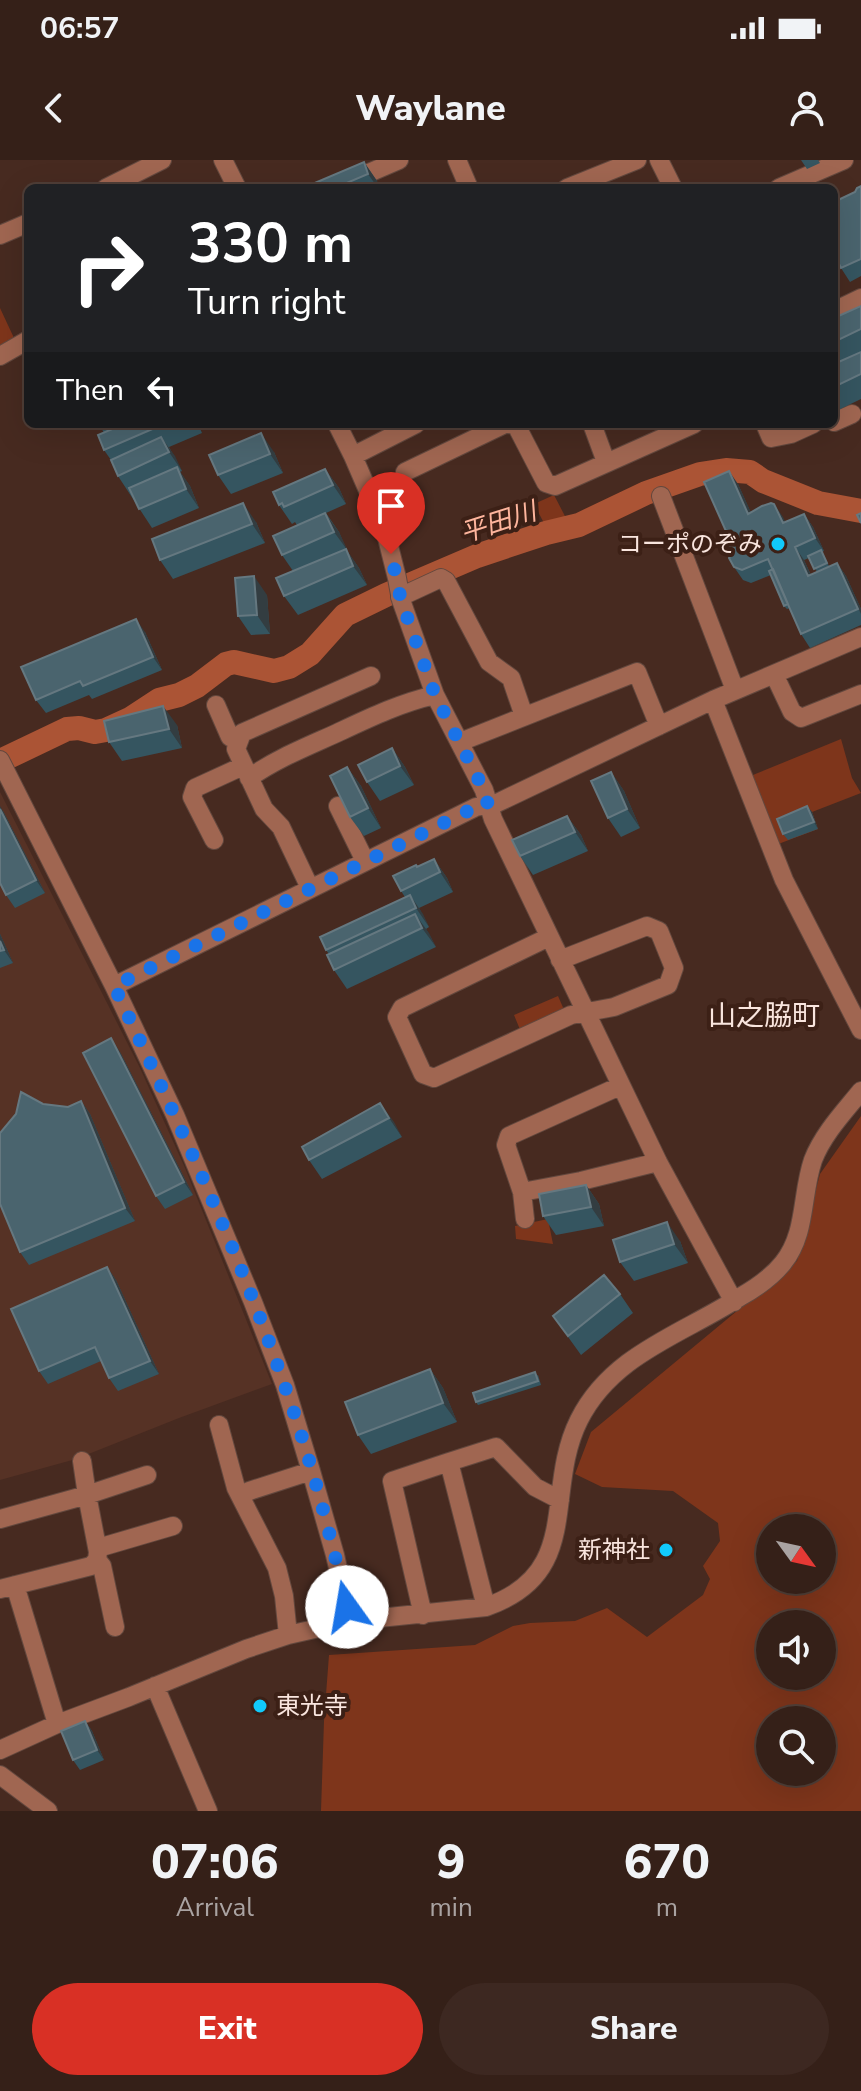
<!DOCTYPE html>
<meta charset="utf-8">
<style>
:root{--surface:#352018;--page:#3d2821;--text:#f1f3f6;--muted:#aaa3a2;--line:#4f3e37;--accent:#d93025}
body{margin:0;font-family:"Nunito Sans","Noto Sans JP",sans-serif;background:var(--page);color:var(--text);height:100vh;display:flex;flex-direction:column;font-size:30px;white-space:nowrap}
*{box-sizing:border-box;margin:0}
p{font-size:26px;color:var(--muted)}
.icon{flex:none;width:44px;height:44px;fill:none;stroke:currentColor;stroke-width:2;stroke-linecap:round;stroke-linejoin:round}
.map{position:relative;height:1651px;overflow:hidden}
.side{display:flex;flex-direction:column;background:var(--surface);flex:1}
.side>*{flex:none}
.top-card{position:absolute;left:24px;top:24px;width:814px;height:244px;border-radius:12px;box-shadow:0 8px 32px #0002,0 0 0 2px var(--line);background:#202124;color:#fff;overflow:hidden}
.needle{width:52px;rotate:123deg}
.fabs{position:absolute;left:756px;top:1354px;display:grid;gap:16px}
.fabs a{display:grid;place-items:center;width:80px;height:80px;border-radius:50%;background:var(--surface);box-shadow:0 8px 32px #0002,0 0 0 2px var(--line);font-size:40px}
.pin{position:absolute;display:grid;place-items:center;width:68px;height:68px;color:#fff;margin:-82px -34px;border-radius:50% 50% 50% 0;rotate:-45deg;box-shadow:0 0 8px #0007}
.pin .icon{rotate:45deg}
.me{position:absolute;width:88px;margin:-44px;rotate:347deg;stroke-linejoin:round;filter:drop-shadow(0 0 6px #0008)}
.turn{display:flex;align-items:center;gap:28px;height:168px;padding:0 32px;font-size:36px}
.turn .icon{width:104px;height:104px;stroke-width:2.5}
.turn b{display:block;font-size:56px;line-height:68px}
.then{display:flex;align-items:center;height:76px;padding:0 32px;background:#0003;gap:16px;font-size:30px}
.eta{display:flex;justify-content:space-evenly;align-items:center;height:136px;text-align:center}
.eta b{font-size:48px;font-weight:800;line-height:56px}
.action{display:flex;gap:16px;margin-top:auto;padding:16px 32px}
.action a{flex:1;height:92px;border-radius:48px;background:var(--accent);color:#fff;font-size:32px;font-weight:800;line-height:92px;text-align:center}
.action a+a{background:var(--page);color:var(--text)}
.status{display:flex;justify-content:space-between;align-items:center;height:56px;padding:0 40px;background:var(--surface);direction:ltr}
.status svg{height:22px;fill:currentColor}
header{display:flex;justify-content:space-between;align-items:center;height:104px;padding:0 32px;background:var(--surface);font-size:36px;font-weight:800}
.map>svg:first-child{display:block}
</style>
<div class="status"><b>06:57</b><svg viewBox="0 0 49 12"><path d="M0 12V9h3v3zM5 12V6h3v6zM10 12V3h3v9zM15 12V0h3v12zM26 1h20v11H26zM47 4h2v5h-2z"/></svg></div>
<header><svg class="icon" aria-label="back" viewBox="0 0 24 24"><path d="M15 5l-7 7 7 7"/></svg>Waylane<svg class="icon" aria-label="person" viewBox="0 0 24 24"><circle cx="12" cy="8" r="4"/><path d="M4 21q1-7 8-7t8 7"/></svg></header>
<div class="map">
<svg width="861" height="1651" viewBox="0 0 861 1651">
<rect width="100%" height="100%" fill="#472a20"/>
<path fill="#563225" d="M0,632L140,908L185,1008L272,1224L179,1258L76,1299L0,1320Z"/>
<path fill="#7e351b" fill-rule="evenodd" d="M0,148L14,178L0,186Z
M554,335L567,360L545,365L534,344Z
M841,579L852,618L861,633L812,652L818,669L773,686L748,617Z
M558,836L565,852L521,872L514,855Z
M861,956V1651H321L324,1561L329,1495L475,1485L513,1466L530,1463L575,1461L607,1448L647,1477L703,1435L710,1419L703,1406L720,1381L718,1363L673,1331L602,1327L575,1314L591,1272L797,1101L820,1014ZM770,1368H822V1420H770ZM770,1464H822V1516H770ZM770,1560H822V1612H770Z
M548,1059L553,1084L516,1079L515,1066Z"/>
<g fill="none" stroke-linecap="round" stroke-linejoin="round">
<path stroke="#ab5435" stroke-width="24" d="M0,601L67,569L79,568L95,572L106,570L130,559L159,540L179,535L197,526L226,504L234,502L274,511L289,507L310,494L345,455L386,435L477,396L546,373L579,365L646,333L700,314L726,310L750,312L763,321L818,343L861,351"/>
<g stroke="#63483e" stroke-width="20">
<path id="minor" d="M223,0L237,28
M457,0L469,28
M659,0L673,28
M106,28L162,0
M334,28L399,0
M567,28L637,0
M779,28L844,0
M0,75L28,63
M834,151L861,138
M0,196L28,180
M834,262L852,254
M337,264L353,296L385,370L397,418L401,440L435,535L484,630L493,659L658,1002L734,1142
M508,264L516,265L546,323L555,326L694,264
M592,264L606,302
M765,264L771,278L791,274L813,264
M353,296L416,264
M405,312L505,264
M661,336L735,530
M400,437L441,418L446,421L489,502L511,518L524,556
M774,514L792,552L801,558L861,534
M713,540L784,720L861,870
M216,545L230,577L239,581
M460,582L637,512L659,566
M0,600L114,826L175,955L253,1142L285,1225L311,1311L335,1395L350,1461
M249,618C276,599 306,587 337,573C369,558 400,543 435,535
M338,646L365,701
M214,680L192,637L195,628L243,606
M310,728L281,667L264,649L236,589L242,573L371,516
M549,777L402,848L397,857L423,914L434,918L571,855L614,847L668,825L674,808L659,771L647,766L560,800
M114,826L476,647L497,643L713,540L861,477
M522,1032L581,1021L658,1002
M525,1059L522,1032L506,985L509,976L620,926
M219,1265L236,1328L277,1408L284,1436L288,1475
M82,1301L87,1335L147,1315
M242,1337L249,1331L311,1311
M0,1359L87,1335L98,1392L97,1400L91,1406L0,1429
M98,1388L173,1366
M97,1400L102,1406L115,1467
M15,1425L57,1564
M486,1447L449,1302L496,1287L535,1327L560,1340
M423,1455L392,1321L449,1302
M155,1526L208,1651
M0,1590L57,1564L129,1537L246,1489L288,1475L350,1461L486,1447C584,1413 543,1332 579,1260C612,1194 683,1174 740,1137C756,1128 771,1118 783,1103C807,1073 801,1035 813,1000C823,974 844,952 861,931
M0,1615L48,1651"/>
</g>
<use href="#minor" stroke="#a06651" stroke-width="18"/>
</g>
<path fill="#355560" d="M801,0H818L820,3L807,9Z
M364,2L377,21L379,28H303Z
M861,26V116L850,122L841,108L855,32Z
M861,146V239L834,252V158Z
M99,264H198L202,273L169,287L182,311L180,312L190,326L199,348L152,368L118,316L111,300L104,290V273Z
M274,292L283,313L231,334L218,315Z
M325,309L339,328L346,344L326,353L339,372L347,391L359,408L367,425L298,455L284,436L293,411L282,395L297,365L295,362L292,364L279,345Z
M738,324L751,353L774,344L785,362L804,354L813,367L824,391L822,392L829,406L817,412L809,398L804,400L811,415L837,403L846,416L861,449V465L810,488L801,474L790,448L787,449L784,446L771,415L751,423L743,420L734,407L732,392L726,371Z
M256,362L265,383L173,419L160,400Z
M267,435L270,474L251,475L238,456Z
M145,472L162,510L92,539L89,535L46,553L36,540Z
M177,565L182,588L122,601L109,582Z
M392,588L405,607L414,625L380,641L367,622Z
M347,607L361,626L381,668L364,676L350,657Z
M611,612L624,631L640,668L621,677L608,658Z
M807,646L812,652L818,669L788,680L783,674Z
M3,651L45,733L15,748L6,735Z
M567,656L581,675L588,691L533,715L520,696Z
M434,699L447,718L453,732L419,748L429,767L426,769L436,787L347,829L334,810L329,794L326,790L405,737L401,731L418,707Z
M0,774L13,803L0,808Z
M120,892L193,1035L165,1049L156,1036Z
M81,941L90,954L135,1061L29,1105L20,1092L43,944L68,947Z
M380,943L402,977L322,1019L309,1000Z
M586,1025L599,1044L604,1066L556,1075L543,1056Z
M680,1081L688,1103L634,1121L620,1102Z
M107,1107L116,1120L159,1214L118,1231L109,1218L101,1201L48,1224L39,1211Z
M620,1134L633,1153L581,1195L553,1156Z
M430,1209L443,1228L457,1262L371,1294L358,1275Z
M538,1215L541,1225L478,1245L476,1242Z
M85,1561L92,1571L104,1600L80,1610L73,1600Z"/>
<path fill="#333d41" d="M364,2L377,21L379,28H378L368,14Z
M261,273L274,292L283,313L270,294Z
M161,277L175,296L182,311L169,292Z
M177,307L190,326L199,348L186,329Z
M325,309L339,328L346,344L333,325Z
M729,311L738,324L758,368L748,354Z
M243,343L256,362L265,383L252,364Z
M774,344L783,357L792,376L783,363Z
M325,353L339,372L348,391L334,372Z
M804,354L813,367L824,391L815,378Z
M795,387L804,400L817,429L808,416Z
M346,389L359,408L367,425L353,406Z
M837,403L846,416L861,449V454Z
M254,416L267,435L270,474L257,455Z
M136,459L145,472L162,510L153,497Z
M163,546L177,565L182,588L169,569Z
M392,588L405,607L414,625L400,606Z
M347,607L361,626L381,668L368,648Z
M611,612L624,631L640,668L627,649Z
M0,646L3,651L45,733L36,720L0,649Z
M807,646L812,652L818,669L814,662Z
M567,656L581,675L588,691L575,672Z
M434,699L447,718L453,732L440,712Z
M410,735L423,754L429,767L416,748Z
M415,754L429,773L436,787L422,768Z
M0,774L13,803L4,790L0,781Z
M111,878L120,892L193,1035L184,1022Z
M81,941L90,954L135,1061L125,1048Z
M380,943L394,962L402,977L389,958Z
M586,1025L599,1044L604,1066L591,1047Z
M667,1062L680,1081L688,1103L674,1084Z
M107,1107L116,1120L159,1214L150,1201Z
M430,1209L443,1228L457,1262L443,1243Z
M85,1561L92,1571L104,1600L97,1590Z"/>
<path fill="#4a646e" stroke="#657880" stroke-width="2" d="M364,2L368,14L335,28H303Z
M861,26V99L841,108L834,94V42L855,32L857,28Z
M861,146V169L834,182V158Z
M861,192V214L834,227V204Z
M124,264H164L104,290L98,275Z
M261,273L270,294L218,315L209,295Z
M161,277L169,292L118,316L111,300Z
M177,307L186,329L139,349L129,328Z
M325,309L333,325L284,347L282,343L279,345L273,332Z
M729,311L748,354L762,346L771,343L774,344L783,363L804,354L815,378L795,387L808,416L837,403L858,449L801,474L768,399L742,410L734,407L729,398L734,389L704,322Z
M243,343L252,364L160,400L152,379Z
M325,353L334,372L282,395L273,376Z
M861,353V363L857,355Z
M726,371L734,389L732,392L723,372Z
M346,389L353,406L284,436L276,418Z
M821,390L827,403L814,409L808,396Z
M773,409L788,444L784,446L769,411Z
M254,416L257,455L238,456L235,418Z
M136,459L153,497L83,526L80,521L36,540L21,507Z
M163,546L169,569L109,582L104,561Z
M392,588L400,606L367,622L358,605Z
M347,607L368,648L350,657L330,616Z
M611,612L627,649L608,658L591,621Z
M807,646L814,662L783,674L777,659Z
M0,649L36,720L6,735L0,723Z
M567,656L575,672L520,696L512,680Z
M434,699L440,712L401,731L393,716L416,705L417,707Z
M410,735L416,748L326,790L320,777Z
M415,754L422,768L334,810L327,795Z
M0,781L4,790L0,791Z
M111,878L184,1022L156,1036L83,893Z
M21,932L43,944L68,947L81,941L125,1048L20,1092L0,1044V973L16,954Z
M380,943L389,958L309,1000L302,987Z
M586,1025L591,1047L543,1056L539,1034Z
M667,1062L674,1084L620,1102L613,1080Z
M107,1107L150,1201L109,1218L95,1187L39,1211L11,1149Z
M604,1115L620,1134L568,1176L553,1156Z
M430,1209L443,1243L358,1275L345,1242Z
M535,1212L538,1221L476,1242L473,1233Z
M85,1561L97,1590L73,1600L61,1571Z"/>
<g fill="none" stroke-linecap="round" stroke-linejoin="round">
<path stroke="#1a73e8" stroke-width="14" stroke-dasharray="0 25.2" d="M347,1447C330,1372 310,1296 284,1224C237,1087 176,956 114,826L476,647L488,645L484,630L435,535L401,440L391,394"/>
</g>
<g fill="#11cafb" stroke="#3c2016" stroke-width="3">
<circle cx="778" cy="384" r="8"/>
<circle cx="666" cy="1390" r="8"/>
<circle cx="260" cy="1546" r="8"/>
</g>
<g text-anchor="middle" stroke-width="8" stroke-linejoin="round" paint-order="stroke">
<g font-size="24" fill="#f9e5de" stroke="#3c2016" text-anchor="end">
<text x="762" y="392">コーポのぞみ</text>
<text x="650" y="1398">新神社</text>
<text x="276" y="1554" text-anchor="start">東光寺</text>
</g>
<g font-size="26" font-style="italic" fill="#feb59d" stroke="#3c2016">
<text transform="translate(498 362) rotate(-18)" y="9">平田川</text>
</g>
<g font-size="28" fill="#f9e5de" stroke="#3c2016">
<text x="764" y="865">山之脇町</text>
</g>
</g>
</svg>
<div class="fabs">
<a><svg class="needle" viewBox="-14 -14 28 28"><path d="M0-13l5 13h-10z" fill="#e53935"/><path d="M0 13l5-13h-10z" fill="#aaa3a2"/></svg></a>
<a><svg class="icon" aria-label="sound" viewBox="0 0 24 24"><path d="M4 9h4l5-4v14l-5-4H4zM17 9q2 3 0 6"/></svg></a>
<a><svg class="icon" aria-label="search" viewBox="0 0 24 24"><circle cx="10" cy="10" r="6"/><path d="M15 15l6 6"/></svg></a>
</div>
<div class="pin" style="left:391px;top:394px;background:#d93025"><svg class="icon" aria-label="arrive" viewBox="0 0 24 24"><path d="M6 21V4h12l-3 4 3 4H6"/></svg></div>
<svg class="me" style="left:347px;top:1447px" viewBox="-20 -20 40 40"><circle r="19" fill="#fff"/><path d="M0-13L10 11 0 6-10 11z" fill="#1a73e8"/></svg>
<div class="top-card">
<div class="turn"><svg class="icon" aria-label="right" viewBox="0 0 24 24"><path d="M7 20v-9h11M14 6l5 5-5 5"/></svg><div><b>330 m</b>Turn right</div></div>
<div class="then">Then<svg class="icon" aria-label="left" viewBox="0 0 24 24"><path d="M17 20v-9H6M10 6l-5 5 5 5"/></svg></div>
</div>
</div>
<section class="side">
<div class="eta">
<div><b>07:06</b><p>Arrival</p></div>
<div><b>9</b><p>min</p></div>
<div><b>670</b><p>m</p></div>
</div>
<div class="action"><a>Exit</a><a>Share</a></div>
</section>
